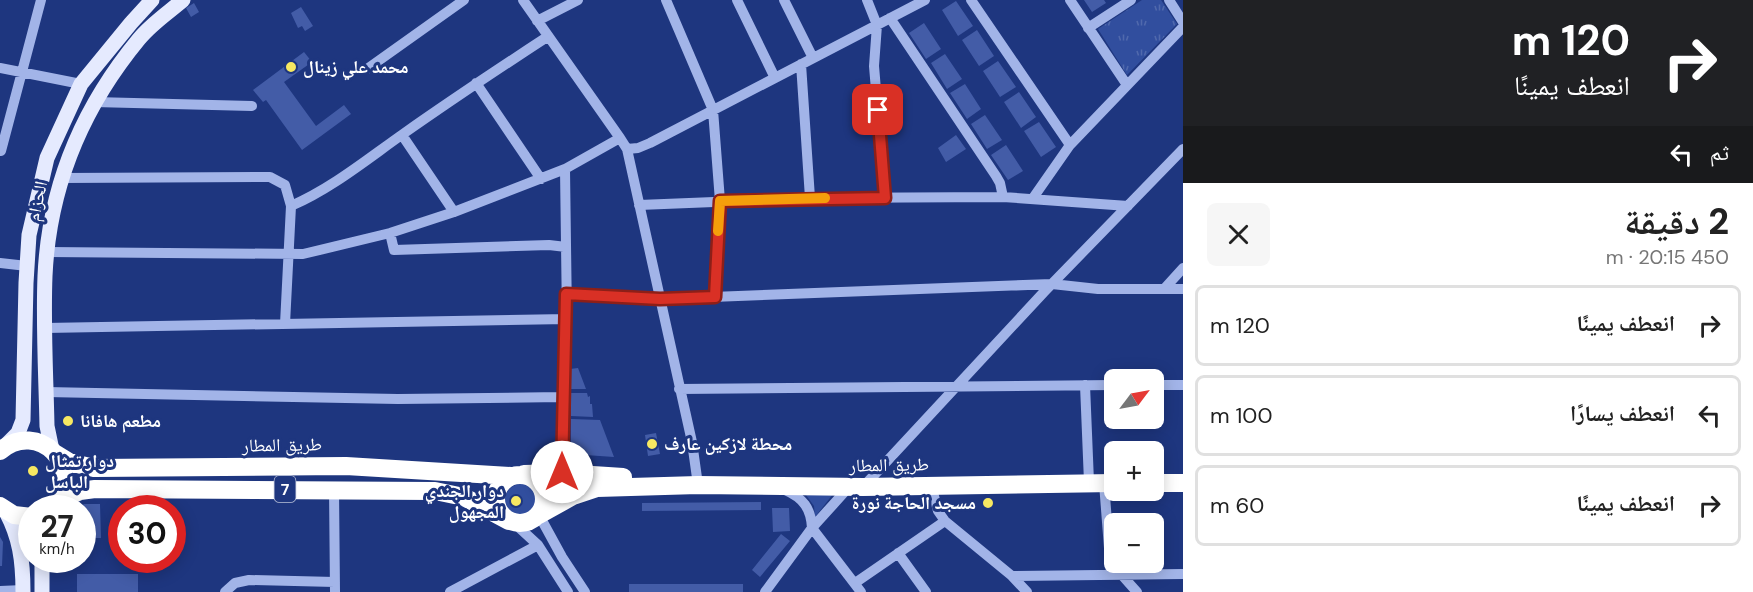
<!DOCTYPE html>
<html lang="ar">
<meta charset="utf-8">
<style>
:root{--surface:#fff;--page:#f6f6f6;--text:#222;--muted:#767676;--line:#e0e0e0}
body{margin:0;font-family:"DM Sans","Noto Naskh Arabic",sans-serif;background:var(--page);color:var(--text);direction:rtl;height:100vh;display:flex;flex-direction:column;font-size:22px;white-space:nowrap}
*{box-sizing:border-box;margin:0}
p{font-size:20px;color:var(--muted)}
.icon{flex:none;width:33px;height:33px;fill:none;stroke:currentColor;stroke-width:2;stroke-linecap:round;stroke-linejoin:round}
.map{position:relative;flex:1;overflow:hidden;direction:ltr}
.sheet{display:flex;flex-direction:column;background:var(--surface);width:570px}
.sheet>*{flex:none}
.guide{background:#202124;color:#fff;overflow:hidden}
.needle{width:39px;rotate:58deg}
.fabs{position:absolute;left:1104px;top:369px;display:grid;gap:12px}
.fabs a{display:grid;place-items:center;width:60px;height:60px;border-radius:9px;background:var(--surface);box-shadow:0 3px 15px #0003;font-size:30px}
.speed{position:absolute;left:18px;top:495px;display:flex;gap:12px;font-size:30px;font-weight:700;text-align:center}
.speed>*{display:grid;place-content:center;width:78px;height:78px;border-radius:50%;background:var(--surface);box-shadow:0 3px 15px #0003;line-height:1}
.speed small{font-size:15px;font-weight:400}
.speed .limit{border:9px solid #d22;background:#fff;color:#111}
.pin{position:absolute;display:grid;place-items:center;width:51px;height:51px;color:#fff;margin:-26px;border-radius:12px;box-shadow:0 3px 9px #0006}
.me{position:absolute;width:66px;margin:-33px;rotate:0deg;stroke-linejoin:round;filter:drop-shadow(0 0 4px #0008)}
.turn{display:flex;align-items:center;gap:21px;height:126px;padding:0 24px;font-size:27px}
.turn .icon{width:78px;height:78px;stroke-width:2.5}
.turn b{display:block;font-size:42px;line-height:51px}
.then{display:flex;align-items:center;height:57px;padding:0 24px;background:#0003;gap:12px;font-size:22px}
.round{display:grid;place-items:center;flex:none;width:63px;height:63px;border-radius:9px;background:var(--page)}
.summary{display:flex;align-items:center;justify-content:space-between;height:102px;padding:0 24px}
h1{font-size:36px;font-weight:800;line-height:45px}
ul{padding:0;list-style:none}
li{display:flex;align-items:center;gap:18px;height:81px;margin:0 12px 9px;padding:0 12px;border:3px solid var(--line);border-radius:9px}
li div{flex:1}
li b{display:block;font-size:22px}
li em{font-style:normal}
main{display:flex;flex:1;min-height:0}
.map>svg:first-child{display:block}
</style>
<main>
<section class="sheet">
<div class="guide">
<div class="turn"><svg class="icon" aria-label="right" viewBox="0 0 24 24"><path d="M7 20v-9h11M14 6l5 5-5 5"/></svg><div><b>120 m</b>انعطف يمينًا</div></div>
<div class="then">ثم<svg class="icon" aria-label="left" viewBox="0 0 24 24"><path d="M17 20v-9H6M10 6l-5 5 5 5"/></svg></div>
</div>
<div class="summary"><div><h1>2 دقيقة</h1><p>450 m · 20:15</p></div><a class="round"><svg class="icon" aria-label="close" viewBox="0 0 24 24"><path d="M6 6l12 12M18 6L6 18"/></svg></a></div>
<ul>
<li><svg class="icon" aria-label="right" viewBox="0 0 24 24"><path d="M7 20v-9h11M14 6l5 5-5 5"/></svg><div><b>انعطف يمينًا</b></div><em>120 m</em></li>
<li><svg class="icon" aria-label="left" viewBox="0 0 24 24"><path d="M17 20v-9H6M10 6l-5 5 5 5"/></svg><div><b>انعطف يسارًا</b></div><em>100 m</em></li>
<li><svg class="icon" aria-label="right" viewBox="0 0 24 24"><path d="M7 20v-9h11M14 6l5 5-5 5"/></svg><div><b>انعطف يمينًا</b></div><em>60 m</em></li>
</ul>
</section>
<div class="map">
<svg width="1183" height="592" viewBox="0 0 1183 592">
<defs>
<pattern id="park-tufts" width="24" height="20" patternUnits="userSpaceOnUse" patternTransform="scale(1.5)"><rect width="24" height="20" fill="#314e9e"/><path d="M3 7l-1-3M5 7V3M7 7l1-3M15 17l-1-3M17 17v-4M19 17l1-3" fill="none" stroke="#5069ad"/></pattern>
</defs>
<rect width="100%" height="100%" fill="#1e367f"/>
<path fill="#314e9e" d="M554,480L593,481L558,497Z
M505 500a16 16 0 1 1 32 0a16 16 0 1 1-32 0Z
M833,494L815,517L814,506L806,495Z"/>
<path fill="url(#park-tufts)" d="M1142,0H1161L1177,24L1127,75L1098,29Z"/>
<path fill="#435ca7" d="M1084,0H1104L1106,3L1092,12Z
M956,1L973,26L958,36L942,10Z
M194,3L199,12L191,17L186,8Z
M301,7L313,26L305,31L302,26L298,28L291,13Z
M924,23L941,49L926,59L909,33Z
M977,30L994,56L979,66L962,40Z
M304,52L312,62L284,82L316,126L344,105L351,114L302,150L266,100L263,102L253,90Z
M945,54L962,79L947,89L931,63Z
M998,61L1016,87L1000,97L983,71Z
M965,84L981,109L967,119L950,93Z
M1019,92L1036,117L1021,128L1004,102Z
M985,115L1002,140L987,149L971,124Z
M1039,122L1056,147L1041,157L1024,131Z
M956,135L966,149L946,162L938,148Z
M1006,145L1023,171L1008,180L991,155Z
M578,368L586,389H571L570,369Z
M571,393H587L588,397L590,396V404H592L593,417L571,416Z
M571,419L600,420L614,457L571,454Z
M656,433L660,454L648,456L645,435Z
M761,502V510L642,511V503Z
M84,504H100L101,538H82V508H79Z
M772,508H789L790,531L773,532Z
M781,534L790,541L760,577L752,570Z
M0,537L3,542L2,566H0Z
M77,574H138V592H77Z
M629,584H743V592H629Z"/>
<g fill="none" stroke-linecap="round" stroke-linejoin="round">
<path stroke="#a2b4e8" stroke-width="10" d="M523,0L620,138L627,149L692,442L698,485
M666,0L713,110L720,201L715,297
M737,0L775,78
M784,0L813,58
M867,0L877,25L874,66L885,198
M971,0L1070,145
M1070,0L1127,85
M1169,0L1183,22
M890,18L996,176L1000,183L1003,197
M537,21L578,0
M1088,28L1131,0
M801,64L810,198
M0,68L81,84
M367,69L464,0
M476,83L541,179
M94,102L252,106
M402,135L454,212
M627,149L638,148L650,143L925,0
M1,151L41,0
M62,178L270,177L285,185L291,206L285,324
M1033,198L1070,145L1183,27
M639,205L810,198L1003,197L1128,206
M291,206C332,188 366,160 403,134C450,101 498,69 547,37
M390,233L394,250L549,245L566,247
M47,252L303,254L390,233L454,212L565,169L620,138
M0,263L27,266
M1164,289L1183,268
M566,295L660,299L1052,284L1098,289H1183
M45,328L567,319
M1085,385L1089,482
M1154,385H1183
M679,389L1114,385
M46,392L398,399L562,397
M562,473V397L567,319L565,169
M1104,483L1111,574
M931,485L938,511L945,521L1012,576L1027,592
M863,487L1044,292L1183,149
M334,489L335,592
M785,490C803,498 811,508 812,528L861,592
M539,515L562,557L585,592
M513,522L538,545L568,592
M898,553L926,592
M1120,573L1137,592
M1012,576L1183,574
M855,583L945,521
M0,591L23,590
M225,592L235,583L249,580L335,582
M450,592L538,545
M765,592L812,528L849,487"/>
<path stroke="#e5eafe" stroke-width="15" d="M5,446L18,433L23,420L26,283L29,235L47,158L81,84L131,23L152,0
M52,450L47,426C46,376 43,326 45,276C49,186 82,108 139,39C151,24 169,12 183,0
M5,510C20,537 23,561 23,592
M42,592V560"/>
<path stroke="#fff" stroke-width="18" d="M0,451C38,419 86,467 54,505
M56,454L69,462L94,468L346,466L511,476
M524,474L562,473L623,477
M496 499a24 24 0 1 1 48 0a24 24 0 1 1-48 0Z
M1154,483H1183
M58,501L80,491L95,489L435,491L464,497L509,521
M0,506L14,515L32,517
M539,515L573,496L597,488L698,485L863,487L1114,483"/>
</g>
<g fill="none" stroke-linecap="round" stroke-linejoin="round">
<g stroke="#8d1f18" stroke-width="15">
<path id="route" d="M562,472L566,294L660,299L715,297L720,201L885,198L878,110"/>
</g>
<use href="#route" stroke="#d93025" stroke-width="10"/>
<path stroke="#f59e0b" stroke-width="10" d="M718,231L720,201L825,198"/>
</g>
<g fill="#f7e862" stroke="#1e367f" stroke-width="2">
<circle cx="291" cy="67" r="6"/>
<circle cx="68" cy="421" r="6"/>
<circle cx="652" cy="444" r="6"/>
<circle cx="33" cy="471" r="6"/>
<circle cx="516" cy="501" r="6"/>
<circle cx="988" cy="503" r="6"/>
</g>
<g text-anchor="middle" stroke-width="6" stroke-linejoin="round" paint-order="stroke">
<rect fill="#1e367f" stroke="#bcc3d9" stroke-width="1.5" x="274.5" y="476" width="21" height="26" rx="4.5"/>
<g font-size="16" font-weight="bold" fill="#fff">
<text x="285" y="495">7</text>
</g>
<g font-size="18" font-weight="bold" fill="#fff" stroke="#1e367f" text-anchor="start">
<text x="303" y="73">محمد علي زينال</text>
<text x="80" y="427">مطعم هافانا</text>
<text x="664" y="450">محطة لازكين عارف</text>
<text x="45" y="467">دوار تمثال<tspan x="45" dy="21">الباسل</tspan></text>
<text x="504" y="497" text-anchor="end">دوار الجندي<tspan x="504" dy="21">المجهول</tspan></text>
<text x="976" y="509" text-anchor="end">مسجد الحاجة نورة</text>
</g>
<g font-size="18" fill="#fff" stroke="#1e367f">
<text transform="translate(37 201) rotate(-78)" y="6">الحزام</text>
<text transform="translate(282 445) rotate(-1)" y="6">طريق المطار</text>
<text transform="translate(889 465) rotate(-1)" y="6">طريق المطار</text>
</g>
</g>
</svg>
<div class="fabs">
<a><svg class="needle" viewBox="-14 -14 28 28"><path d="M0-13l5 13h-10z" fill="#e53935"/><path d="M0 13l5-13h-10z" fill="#767676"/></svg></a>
<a>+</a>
<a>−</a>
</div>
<div class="speed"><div>27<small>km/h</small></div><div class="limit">30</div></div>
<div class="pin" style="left:878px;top:110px;background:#d93025"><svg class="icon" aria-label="arrive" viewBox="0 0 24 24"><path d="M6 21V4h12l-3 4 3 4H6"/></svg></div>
<svg class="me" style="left:562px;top:472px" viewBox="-20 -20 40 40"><circle r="19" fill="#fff"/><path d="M0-13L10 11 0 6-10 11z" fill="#d93025"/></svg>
</div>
</main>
